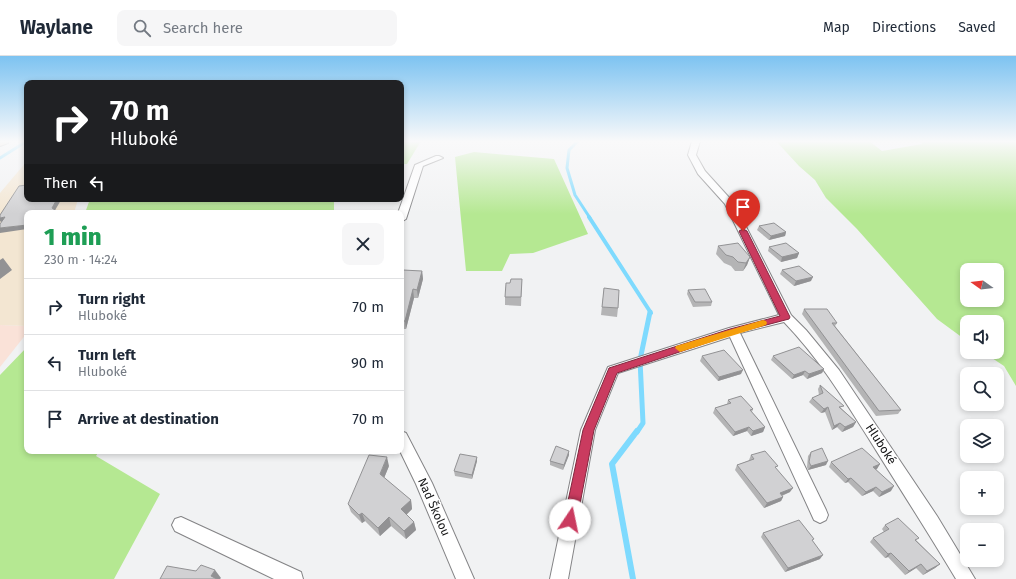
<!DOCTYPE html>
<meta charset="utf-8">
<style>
:root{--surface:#fff;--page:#f6f6f7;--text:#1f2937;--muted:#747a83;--line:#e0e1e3}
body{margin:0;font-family:"Fira Sans",sans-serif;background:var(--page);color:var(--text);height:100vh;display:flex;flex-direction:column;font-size:15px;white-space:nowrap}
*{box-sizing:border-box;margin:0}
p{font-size:13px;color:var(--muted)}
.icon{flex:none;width:22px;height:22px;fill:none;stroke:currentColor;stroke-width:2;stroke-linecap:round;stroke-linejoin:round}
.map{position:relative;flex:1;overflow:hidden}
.panel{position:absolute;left:24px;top:154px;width:380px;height:244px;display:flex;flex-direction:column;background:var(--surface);border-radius:8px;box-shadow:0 2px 6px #0003}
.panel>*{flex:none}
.top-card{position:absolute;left:24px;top:24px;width:380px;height:122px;border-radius:8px;box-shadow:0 2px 6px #0003;background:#202124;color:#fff;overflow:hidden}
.needle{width:26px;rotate:284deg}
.tools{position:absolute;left:960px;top:207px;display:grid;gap:8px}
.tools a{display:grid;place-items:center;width:44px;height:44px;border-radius:8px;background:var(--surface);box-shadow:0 2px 6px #0003;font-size:20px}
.pin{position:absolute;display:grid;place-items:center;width:34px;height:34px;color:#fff;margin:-41px -17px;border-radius:50% 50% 50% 0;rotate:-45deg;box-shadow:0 0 4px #0007}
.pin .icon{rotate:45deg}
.me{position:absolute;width:44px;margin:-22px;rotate:11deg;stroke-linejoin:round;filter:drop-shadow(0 0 3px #0008)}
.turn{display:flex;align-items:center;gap:14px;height:84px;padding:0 20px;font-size:18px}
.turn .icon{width:52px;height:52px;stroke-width:2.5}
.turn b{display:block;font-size:28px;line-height:34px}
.then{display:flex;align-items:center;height:38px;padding:0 20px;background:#0003;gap:8px;font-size:15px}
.round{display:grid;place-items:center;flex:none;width:42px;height:42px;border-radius:8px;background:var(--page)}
.overview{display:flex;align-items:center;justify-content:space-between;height:68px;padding:0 20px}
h1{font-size:24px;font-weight:800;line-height:30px;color:#1e9e55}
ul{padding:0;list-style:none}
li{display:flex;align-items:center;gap:12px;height:56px;padding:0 20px;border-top:1px solid var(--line)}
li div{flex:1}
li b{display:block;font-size:15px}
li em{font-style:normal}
header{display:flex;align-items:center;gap:24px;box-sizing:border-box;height:56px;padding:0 20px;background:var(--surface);border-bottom:1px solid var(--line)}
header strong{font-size:19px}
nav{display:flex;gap:22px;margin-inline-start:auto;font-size:14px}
.search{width:280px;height:36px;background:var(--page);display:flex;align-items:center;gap:10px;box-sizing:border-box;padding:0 14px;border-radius:8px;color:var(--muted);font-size:15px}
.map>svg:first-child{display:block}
</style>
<header>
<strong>Waylane</strong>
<div class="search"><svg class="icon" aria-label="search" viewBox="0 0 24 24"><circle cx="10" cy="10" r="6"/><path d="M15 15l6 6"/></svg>Search here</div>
<nav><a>Map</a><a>Directions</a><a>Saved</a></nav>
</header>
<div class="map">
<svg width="1016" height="523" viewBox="0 0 1016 523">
<rect width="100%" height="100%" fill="#f1f2f3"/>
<path fill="#fae2d8" d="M0,269L27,270V277L0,311Z"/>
<path fill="#f3e6d2" d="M27,105V143H78L74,157H27V270L0,269V137Z"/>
<path fill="#b5e892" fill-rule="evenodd" d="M401,85H421L407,108H401Z
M776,85H869L882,95L922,88L921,85H1016V330L1004,310L983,296H997V266H967V285L937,263L857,173L826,142L815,124L799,110ZM967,214H997V244H967Z
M474,96L554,103L588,178L533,197L510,198L502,215H466L455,101Z
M90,143H334V157H85Z
M27,291V395H99L96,400L160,438L114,523H0V319Z"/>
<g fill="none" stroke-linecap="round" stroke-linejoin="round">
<path stroke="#7edafe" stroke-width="3" d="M578,85L569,94L567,112L575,139L590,162
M0,102L27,85"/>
<path stroke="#7edafe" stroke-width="4" d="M589,161L651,257"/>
<path stroke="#7edafe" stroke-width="5" d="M637,376L643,367L640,304L650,256"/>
<path stroke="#7edafe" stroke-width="6" d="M633,523L612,408L637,375"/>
<g stroke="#848486" stroke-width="2">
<path id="street" d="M692,85H700L696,99L705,115L734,147L791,259L806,274L839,314L937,460L975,523H956C928,476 898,430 869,383C843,342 818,301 784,266L740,277L826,454L828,459L826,464L820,467L814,464L730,281L618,317L595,374L568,523H550L581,374L608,311L729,272L779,259L725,148L698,118L688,99Z
M436,100H439L443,102L423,110L406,163L401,166V157H398L415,109Z
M401,375L406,377L432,427L474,523H456L416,428L400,395Z
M181,461L301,516L303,523H274L175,475L172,469L175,463Z"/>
</g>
<g stroke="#848486" stroke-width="2">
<path id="secondary" d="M0,85H9L8,87L0,90Z"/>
</g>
<use href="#street" fill="#fff" fill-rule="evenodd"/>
<use href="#secondary" fill="#e9d6be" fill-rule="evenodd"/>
</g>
<path fill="#b4b4b5" d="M759,170L786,176L785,180L769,184L757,174Z
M718,190L750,201L747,209L743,215H735L731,210L724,207L716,198Z
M769,191L799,197L797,202L781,206L768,195Z
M782,214L811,225L794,230L780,218Z
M422,215L423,223L418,242H414L406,273H401V221Z
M522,223L521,250L505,249V241L510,227Z
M604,232L618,252L617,261L601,259Z
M688,234L712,246L711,250L693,251L687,238Z
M804,253L837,267L835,270L901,354L898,358L876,360L802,258Z
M702,300L741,318L718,325L700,305Z
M773,300L824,313L822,317L807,323L803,319L792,323L771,304Z
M820,329L842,353L856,366L853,371L842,376L837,371L832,374L825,356L821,357L809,346L812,342L819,339L818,333Z
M728,344L753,353L752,356L765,371L763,376L751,380L747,375L733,380L713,357L715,352L727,348Z
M811,396L826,409L808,414L807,411L808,400Z
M569,399L563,414L550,409V405Z
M751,399L776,413L790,436L782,440L783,441L781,445L764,452L735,414L737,409L750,404H749Z
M477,401V405L472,423L455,420L454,415Z
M831,406L880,408L876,413L891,435L879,441L873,435L862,440L848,426L845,427L829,411Z
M389,410L384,422L411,444L412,453L406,459L414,466L416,474L406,483L391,470L380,480L365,465L362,467L351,456L348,448Z
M885,469L919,482L916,484L940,508L935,512L923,519L916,512L905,519L888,501L885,502L870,486L873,482L884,476L882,473Z
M763,477L813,486L820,503L785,516L761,481Z"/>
<path fill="#929294" d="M57,143H60L61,144L54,156L52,152Z
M5,161L8,165L1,166L0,165V162Z
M27,169V173L0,177V172Z
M786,176L785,180L769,184L771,180Z
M799,197L797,202L781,206L782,201Z
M750,201L747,209L743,215L746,207Z
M3,202L12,214L0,223V204Z
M422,215L423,223L418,242L417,234Z
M813,221L811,225L794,230L796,225Z
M413,233L414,242L406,273L405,265Z
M824,313L822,317L807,323L809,318Z
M743,314L741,318L718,325L719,321Z
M805,315L803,319L792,323L794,319Z
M828,351L825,356L821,357L824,353Z
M856,366L853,371L842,376L845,371Z
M840,367L837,371L832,374L834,370Z
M749,371L747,375L733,380L735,376Z
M765,371L763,376L751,380L753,375Z
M569,395V399L563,414L564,409Z
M387,401L389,410L382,427L380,418Z
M477,401V405L472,423V419Z
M828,405L826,409L808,414L811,410Z
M880,408L877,413L870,416L873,411Z
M851,422L848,426L845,427L848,423Z
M894,430L891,435L879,441L882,436Z
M876,431L873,435L862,440L866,436Z
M793,432L790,436L778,441L780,437Z
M783,441L781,445L764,452L767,447Z
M411,444L412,453L403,462L401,453Z
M362,457L365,465L362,467L359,459Z
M389,461L391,470L380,480L378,472Z
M414,466L416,474L406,483L404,475Z
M891,497L888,501L885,502L888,498Z
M823,499L820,503L785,516L788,512Z
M921,508L916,512L905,519L909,515Z
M940,508L935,512L923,519L927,515Z
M215,514L221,522L220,523H213L211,520Z"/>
<path fill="#d1d1d3" stroke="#929294" d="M27,129V143H57L52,152L58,156V157H27V169L0,172V168L5,161L0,162V159L19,130Z
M774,167L786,176L771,180L759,170Z
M738,187L750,201L746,207L738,206L733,201L726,199L718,190Z
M786,187L799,197L782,201L769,191Z
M799,210L813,221L796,225L782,214Z
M403,214L422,215L417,234L413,233L405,265H401V221Z
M511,223H522L521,241H505L506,227H510Z
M604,232L619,234L618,252L602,251Z
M705,233L712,246H695L688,234Z
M804,253H827L837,267H832L901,354L879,355Z
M799,291L824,313L809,318L805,315L794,319L773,300Z
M724,294L743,314L719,321L702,300Z
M820,329L844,350L839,351L856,366L845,371L840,367L834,370L828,351L824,353L812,342L823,337Z
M741,340L753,353L750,354L765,371L753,375L749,371L735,376L715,352L731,347L728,344Z
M556,390L569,395L564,409L550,405Z
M822,392L828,405L811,410L809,406L811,396Z
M862,392L880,408L873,411L894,430L882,436L876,431L866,436L851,422L848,423L831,406Z
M765,395L778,410L775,411L793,432L780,437L783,441L767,447L737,409L754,403L751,399Z
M460,398L477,401L472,419L454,415Z
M369,399L387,401L380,418L411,444L401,453L414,466L404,475L389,461L378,472L362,457L359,459L348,448Z
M898,462L919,482L915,484L940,508L927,515L921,508L909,515L891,497L888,498L873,482L889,473L885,469Z
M799,464L814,483L812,484L823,499L788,512L763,477Z
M201,509L215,514L211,520L217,523H160L167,510L196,515Z"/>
<linearGradient id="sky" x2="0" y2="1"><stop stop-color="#7dc3f1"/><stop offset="0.54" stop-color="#f9f9fa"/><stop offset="1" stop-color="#f9f9fa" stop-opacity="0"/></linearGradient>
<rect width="1016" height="158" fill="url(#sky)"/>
<path fill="#ca3b5f" stroke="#83263e" d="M743,173L747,175L790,261L789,263L736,277L617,317L594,374L577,464L575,468L570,469L566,468L564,464L583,374L609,312L730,273L780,260L739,175Z"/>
<path fill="#f59e0b" d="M763,264L766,265L767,267L766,269L680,296L675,292L676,290Z"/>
<g text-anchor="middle" stroke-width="3" stroke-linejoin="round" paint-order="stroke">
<g font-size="12" fill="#161617" stroke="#fff">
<text transform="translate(881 388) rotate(57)" y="4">Hluboké</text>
<text transform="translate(434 451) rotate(66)" y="4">Nad Školou</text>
</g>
</g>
</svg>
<div class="tools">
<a><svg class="needle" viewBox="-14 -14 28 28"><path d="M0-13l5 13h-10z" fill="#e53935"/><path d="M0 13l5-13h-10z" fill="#747a83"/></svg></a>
<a><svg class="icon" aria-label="sound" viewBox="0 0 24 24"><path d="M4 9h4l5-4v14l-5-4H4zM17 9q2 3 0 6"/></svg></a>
<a><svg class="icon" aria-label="search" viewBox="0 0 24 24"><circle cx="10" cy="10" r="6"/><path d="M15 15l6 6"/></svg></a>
<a><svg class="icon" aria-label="layers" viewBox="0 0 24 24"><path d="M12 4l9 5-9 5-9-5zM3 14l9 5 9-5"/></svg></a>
<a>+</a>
<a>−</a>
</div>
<div class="pin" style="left:743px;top:175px;background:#d93025"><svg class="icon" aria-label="arrive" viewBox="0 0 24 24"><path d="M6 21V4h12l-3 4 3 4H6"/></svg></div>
<svg class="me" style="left:570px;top:464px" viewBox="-20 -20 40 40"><circle r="19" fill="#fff"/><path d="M0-13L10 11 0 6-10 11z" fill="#ca3b5f"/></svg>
<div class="top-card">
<div class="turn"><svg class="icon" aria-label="right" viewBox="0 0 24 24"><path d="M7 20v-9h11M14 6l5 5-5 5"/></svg><div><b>70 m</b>Hluboké</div></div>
<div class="then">Then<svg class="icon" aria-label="left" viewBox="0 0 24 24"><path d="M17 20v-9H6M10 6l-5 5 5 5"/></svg></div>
</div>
<section class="panel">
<div class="overview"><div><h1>1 min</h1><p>230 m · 14:24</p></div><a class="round"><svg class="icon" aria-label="close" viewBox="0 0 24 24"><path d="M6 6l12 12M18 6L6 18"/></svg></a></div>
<ul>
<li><svg class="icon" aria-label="right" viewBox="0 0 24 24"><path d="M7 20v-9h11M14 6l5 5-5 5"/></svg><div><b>Turn right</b><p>Hluboké</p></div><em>70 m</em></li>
<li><svg class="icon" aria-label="left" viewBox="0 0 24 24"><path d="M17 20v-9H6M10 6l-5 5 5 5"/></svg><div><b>Turn left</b><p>Hluboké</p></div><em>90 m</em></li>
<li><svg class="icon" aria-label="arrive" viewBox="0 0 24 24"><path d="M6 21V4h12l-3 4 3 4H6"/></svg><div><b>Arrive at destination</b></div><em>70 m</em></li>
</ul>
</section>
</div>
